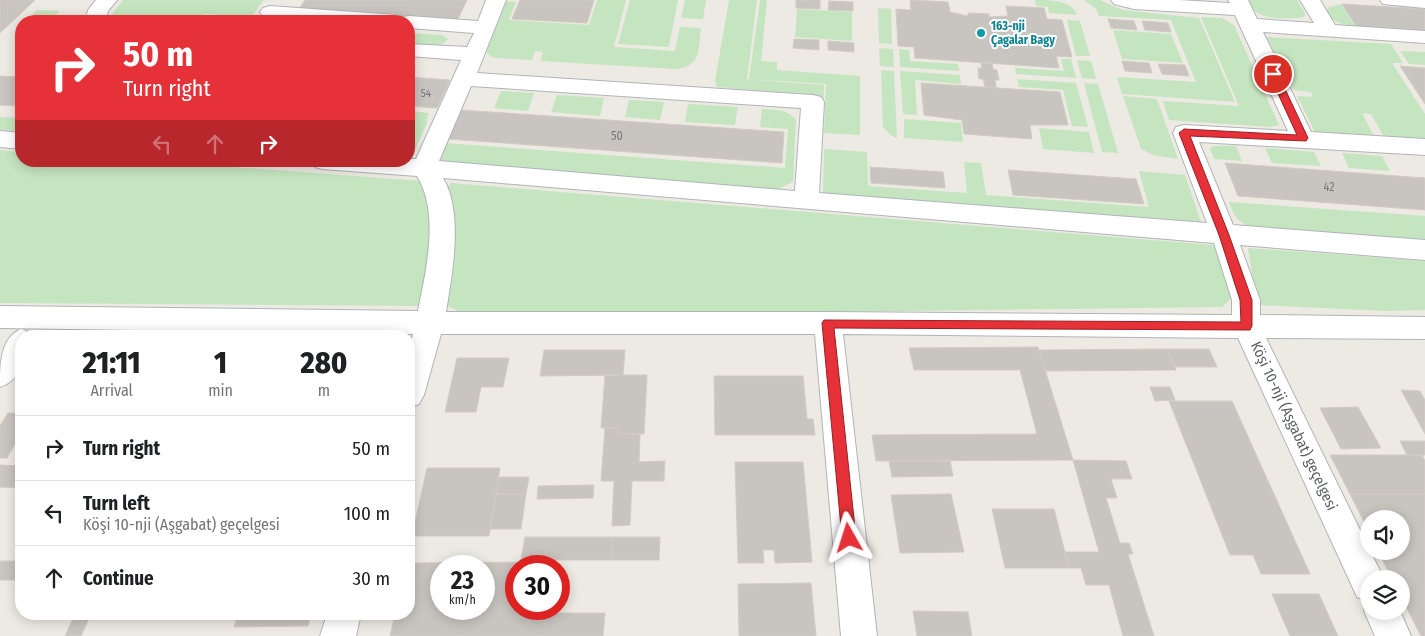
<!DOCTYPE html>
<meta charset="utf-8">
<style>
:root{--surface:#fff;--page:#f2f2f2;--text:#202124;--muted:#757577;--line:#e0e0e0}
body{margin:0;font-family:"Fira Sans Condensed",sans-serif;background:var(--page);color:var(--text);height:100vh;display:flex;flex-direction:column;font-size:19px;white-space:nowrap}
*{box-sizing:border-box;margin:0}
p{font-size:16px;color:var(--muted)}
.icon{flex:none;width:28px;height:28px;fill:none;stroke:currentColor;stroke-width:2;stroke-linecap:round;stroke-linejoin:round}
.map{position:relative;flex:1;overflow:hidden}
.drawer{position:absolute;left:15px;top:330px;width:400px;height:290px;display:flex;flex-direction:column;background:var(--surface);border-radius:20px;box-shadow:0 2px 12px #0003}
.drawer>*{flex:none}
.hud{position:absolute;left:15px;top:15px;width:400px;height:152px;border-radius:20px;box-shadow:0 2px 12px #0003;background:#e53137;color:#fff;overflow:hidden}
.fabs{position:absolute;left:1360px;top:510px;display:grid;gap:10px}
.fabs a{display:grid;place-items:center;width:50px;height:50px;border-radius:50%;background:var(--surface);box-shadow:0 2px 12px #0003;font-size:25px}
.speed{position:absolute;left:430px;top:555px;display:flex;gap:10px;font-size:25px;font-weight:700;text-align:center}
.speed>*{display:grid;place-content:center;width:65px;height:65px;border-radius:50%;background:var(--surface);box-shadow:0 2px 12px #0003;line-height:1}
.speed small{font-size:12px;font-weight:400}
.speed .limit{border:8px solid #d22;background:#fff;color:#111}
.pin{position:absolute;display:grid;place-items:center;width:42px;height:42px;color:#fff;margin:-21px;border:2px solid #fff;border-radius:50%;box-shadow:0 1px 5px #0007}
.me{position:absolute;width:55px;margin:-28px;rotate:354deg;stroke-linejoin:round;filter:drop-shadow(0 0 4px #0008)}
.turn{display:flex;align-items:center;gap:18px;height:105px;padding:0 25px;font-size:22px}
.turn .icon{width:65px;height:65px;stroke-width:2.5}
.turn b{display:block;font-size:35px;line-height:42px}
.lanes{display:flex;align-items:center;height:48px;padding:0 25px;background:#0003;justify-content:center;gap:25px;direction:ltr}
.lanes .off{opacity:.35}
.eta{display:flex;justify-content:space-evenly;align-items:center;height:85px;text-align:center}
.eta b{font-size:30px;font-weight:800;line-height:35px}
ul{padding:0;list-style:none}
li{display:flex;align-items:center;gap:15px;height:65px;padding:0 25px;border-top:1px solid var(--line)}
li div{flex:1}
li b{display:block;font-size:19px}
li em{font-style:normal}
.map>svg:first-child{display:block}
</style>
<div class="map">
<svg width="1425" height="636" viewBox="0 0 1425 636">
<rect width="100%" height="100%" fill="#edeae3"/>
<path fill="#c4e5bf" d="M123,0H264L248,21H210L215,15L206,14L200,21L112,20L110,16Z
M597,0H626L614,47L675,51L680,27L701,28C698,49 702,66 676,69L540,61L543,52L535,51L532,60L496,58L491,57L485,50L503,1L516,2L509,20L589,25Z
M630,0H678L669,47L618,44Z
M685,0H706L703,19L681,18Z
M729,0H757L747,79L824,85L823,133L820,131L814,95L717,87L715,81Z
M760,0H789H767L761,61L777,62V70L860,76V135L824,133L826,84L749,79Z
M1035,0C1049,0 1073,0 1077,15L1049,13L1048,7L1036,6Z
M1084,0H1100L1122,10L1199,18L1235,102L1122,94L1117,77L1196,82L1171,20L1099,16L1096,9Z
M1248,0H1297L1305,13L1304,17C1291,19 1264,20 1255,11C1252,8 1250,3 1248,0Z
M1341,4L1355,26C1344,25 1330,22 1327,10L1329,7Z
M878,8L891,9L892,44L879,43Z
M797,9L852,12V41L795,37Z
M37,10L60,11L50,21H26Z
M1201,17L1222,18L1234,25L1279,125L1270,127L1169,120L1163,101L1239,106Z
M1067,20L1080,21L1090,56H1076Z
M1113,30L1171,34L1183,63L1122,59Z
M409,33L442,35L448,39C441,50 420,44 409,43Z
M1266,37L1391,44L1403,63H1392L1425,114V140L1384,137L1371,114L1362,113L1374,136L1315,132L1297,96L1313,97L1311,92L1294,90Z
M879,48L893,49L894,67L880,66Z
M899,49L909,50L910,61L958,64L959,71L900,67Z
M1400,51L1425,52V65L1409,64Z
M1061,59H1071L1076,78L1016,74L1015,68L1064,71Z
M1077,60L1091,61L1096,79L1082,78Z
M881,70L894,71L897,138L890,135L883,127Z
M900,71L960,75L961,84L915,80L917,115L903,114Z
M1017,79L1076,83L1088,127L1072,126L1063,90L1019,87Z
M1084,83L1098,84L1118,153L1102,152Z
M501,91L534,93L528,111L494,108Z
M557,95L604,98L600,116L551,112Z
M1123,96L1157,99L1178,159L1153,155L1141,149Z
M629,100L664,102L660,120L625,117Z
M688,104L738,107L735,125L685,122Z
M762,109C775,110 788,109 796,120L793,182L778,189L445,164L439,162L444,143L785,168L788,129L760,127Z
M409,111L429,113L426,121H428L414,152L409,156Z
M0,117L21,118V124L15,131L0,130Z
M904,119L961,123L963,142L904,138Z
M1039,128L1089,132L1094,153L1043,149Z
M1212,146H1236L1242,161L1214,159L1210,149Z
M1265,148L1314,152L1321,166L1272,163Z
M824,149L867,152L868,186L967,193L964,162L981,163L986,195L1149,207L1139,171L1185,175L1201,222L823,193Z
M0,150L21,152V161H152L421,181L423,184L430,225L428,272L423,306L0,303Z
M1342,153L1382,156L1390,171L1349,168Z
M451,183L1213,245L1226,267L1233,297L1222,307L820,312L458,311L444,304L447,187Z
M1229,202L1425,216V240L1252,227C1237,223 1234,215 1229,202Z
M1248,248L1425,261V310L1386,311L1257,305Z"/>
<path fill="#c8c5c0" stroke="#d2cbc1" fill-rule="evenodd" d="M0,0H35L0,33Z
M305,0H467L457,21L297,12Z
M520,0H594L587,23L512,19Z
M796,0H820V9L796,8Z
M910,0L948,2L950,12L968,16V13L989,14V17L1008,16L1006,6L1044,8L1047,19L1062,20L1072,57L1056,56L1059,68L915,58L914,47L898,46L896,9L911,10Z
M829,1L853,2V11L828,10Z
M1342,4L1425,9V30L1356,26Z
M1108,19L1134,21L1137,30L1111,28Z
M1142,21L1168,23L1171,32L1145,30Z
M794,39L819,40V50L793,48Z
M828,41L854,43V52L828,50Z
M1122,61L1149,63L1152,73L1125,71Z
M981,62L992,63L993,69L997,70L999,80H995L996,88L985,87L983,79H979L978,68H982Z
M1158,64L1185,65L1189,76L1162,74Z
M1400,66L1425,68V104Z
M0,76L21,77V106L0,105Z
M409,77L450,80L437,108L409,106Z
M921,83L1060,92L1068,125H1030L1032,139L964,134L962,120L924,115Z
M461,110L784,132L782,163L448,139Z
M1225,163L1425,178V210L1238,196Z
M870,167L943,172L945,188L871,183Z
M1008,170L1136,179L1144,204L1013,195Z
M1038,347L1073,460L876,461L872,435L1037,434L1020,370H914L909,348Z
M1167,349H1209L1217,367H1175Z
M1167,349L1176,370L1045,371L1039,350Z
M544,350H625L623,375L540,376Z
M457,358H509L503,387H481L476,412H445Z
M605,375H647L644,434H618L619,428H601Z
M714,376H803L807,419H813L815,435H715Z
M1150,387H1170L1175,400L1155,401Z
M1401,390L1420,391L1425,400V434Z
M1169,401H1232L1310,574H1261L1253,555H1230Z
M1358,407L1381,448L1341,449L1320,408Z
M8,413H21V434L7,458H0V426Z
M605,428H619L618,434H640L639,462L665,461L664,481H632L630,525L612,526L614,481H601Z
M1400,441H1425V455H1407Z
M1330,455H1422L1425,461V494H1350Z
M950,460L953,476L892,477L889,461Z
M1073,460L1126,461L1132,479H1111L1117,498H1106L1120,543H1129L1133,554H1128L1154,636H1123L1109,585H1086L1081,568H1069L1064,552H1099Z
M735,462H803L812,562L775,563L774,550H763L764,563H738Z
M0,465L21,466V488L0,487Z
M427,468H500L489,536H412Z
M499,477H529L526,494H496Z
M594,485L593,498L537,499L538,486Z
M496,494H526L521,529H490Z
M951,494L964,552L900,553L891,495Z
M1350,494H1425V636H1421L1401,597V579H1392L1378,551H1401V519H1369V532Z
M992,509H1054L1069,568H1005Z
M525,537H613L611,560H521Z
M613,537H660L659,560H611Z
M0,561H21V572L18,580H0Z
M535,562L534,566H516V609H529L528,613H605L603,636H390L395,614H409V563ZM441,566H484V609H441Z
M811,583L816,636H739L738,584Z
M1272,594H1319L1338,636H1290Z
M913,611L968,612L972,636H917Z
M75,614H91L81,636H65Z
M238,614H311L308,626L234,627Z"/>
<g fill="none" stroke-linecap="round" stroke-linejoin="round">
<g stroke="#b0b4b8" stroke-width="2">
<path id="minor" d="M96,0H117L108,11L105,21H85L88,10Z
M486,0H506L477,73L813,95L821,97L824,102L819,193L1207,223L1173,133L1176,127L1184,125L1288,131L1235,15L1134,9L1114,4L1111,0H1179L1230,3L1228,0H1248L1257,19L1314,23L1300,0H1320L1335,25L1425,31V43L1263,32L1311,132L1425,139V155L1199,142L1233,225L1425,240V260L1240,245L1260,300V315L1425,317V339L1266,338L1384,579H1369V611H1400L1411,636H1375L1364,611L1368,601L1357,597L1238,338L843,334L877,636H841L815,334H441L424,395L419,404L409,408V347L413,334L0,328V306L418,311C426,271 440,213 417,176L323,169L315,167L311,161H409V159H416L461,60L409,56V44L467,47L474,33L409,28V21H316L270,18L263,16L260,12L263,8L270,6L396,15L404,17L409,16L478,21ZM471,86L801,108L795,191L439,161ZM443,178L1214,243L1232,300V315L828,312H446C452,274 464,213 443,178Z
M1380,0H1425V8L1383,4Z
M0,131L21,133V149L0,147Z
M21,329L31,333L33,336H21C21,358 24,379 0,387C0,365 0,338 21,329Z
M327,614H361L356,636H320Z"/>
</g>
<use href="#minor" fill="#fff" fill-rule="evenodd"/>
</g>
<path fill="#e53137" stroke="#952024" d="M1273,71L1278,74L1308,138L1306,141L1190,136L1229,235L1252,300V326L1250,330L834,328L856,538L854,543L849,545L844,543L842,538L822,323L824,320L1241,322L1240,300L1219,235L1179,133L1184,129L1297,135L1269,74Z"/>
<circle fill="#0f9aa8" stroke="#fff" stroke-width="2" cx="981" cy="33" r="5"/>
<g text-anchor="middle" stroke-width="4" stroke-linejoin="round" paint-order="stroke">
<g font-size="11" fill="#76797a">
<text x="426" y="97">54</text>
</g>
<g font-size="12" font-weight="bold" fill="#0d838f" stroke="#fff" text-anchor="start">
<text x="991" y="30">163-nji<tspan x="991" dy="14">Çagalar Bagy</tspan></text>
</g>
<g font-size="12" fill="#76797a">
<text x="617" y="140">50</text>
<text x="1329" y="191">42</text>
</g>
<g font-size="15" fill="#5b6063" stroke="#fff">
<text transform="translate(1294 426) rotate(65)" y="5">Köşi 10-nji (Aşgabat) geçelgesi</text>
</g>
</g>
</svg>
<div class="fabs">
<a><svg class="icon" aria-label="sound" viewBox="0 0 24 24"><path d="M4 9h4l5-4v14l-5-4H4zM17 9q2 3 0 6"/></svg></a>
<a><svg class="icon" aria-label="layers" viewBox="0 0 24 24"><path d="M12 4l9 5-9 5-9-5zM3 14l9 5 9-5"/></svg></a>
</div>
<div class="speed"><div>23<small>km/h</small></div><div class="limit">30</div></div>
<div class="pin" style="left:1273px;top:74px;background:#d93025"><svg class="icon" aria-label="arrive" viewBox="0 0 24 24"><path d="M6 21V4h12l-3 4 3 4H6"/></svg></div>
<svg class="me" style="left:849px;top:538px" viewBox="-20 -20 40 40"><path d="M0-17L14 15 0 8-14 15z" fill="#e53137" stroke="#fff" stroke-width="4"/></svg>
<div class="hud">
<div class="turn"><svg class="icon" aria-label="right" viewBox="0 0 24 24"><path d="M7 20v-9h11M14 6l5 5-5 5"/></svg><div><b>50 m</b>Turn right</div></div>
<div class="lanes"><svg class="icon off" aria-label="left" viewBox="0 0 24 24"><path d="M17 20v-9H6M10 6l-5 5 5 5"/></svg><svg class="icon off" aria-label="ahead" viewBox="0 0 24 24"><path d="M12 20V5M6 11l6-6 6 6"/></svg><svg class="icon" aria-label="right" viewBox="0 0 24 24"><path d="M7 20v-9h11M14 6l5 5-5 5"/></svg></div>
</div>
<section class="drawer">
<div class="eta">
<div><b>21:11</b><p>Arrival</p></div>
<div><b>1</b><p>min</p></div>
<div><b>280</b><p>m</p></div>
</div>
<ul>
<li><svg class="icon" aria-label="right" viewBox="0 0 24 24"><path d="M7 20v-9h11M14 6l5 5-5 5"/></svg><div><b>Turn right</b></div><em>50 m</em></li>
<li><svg class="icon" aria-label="left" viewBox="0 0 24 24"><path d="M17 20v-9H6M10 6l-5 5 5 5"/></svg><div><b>Turn left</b><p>Köşi 10-nji (Aşgabat) geçelgesi</p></div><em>100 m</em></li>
<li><svg class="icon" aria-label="ahead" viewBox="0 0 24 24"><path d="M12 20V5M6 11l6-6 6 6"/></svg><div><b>Continue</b></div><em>30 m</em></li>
</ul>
</section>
</div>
